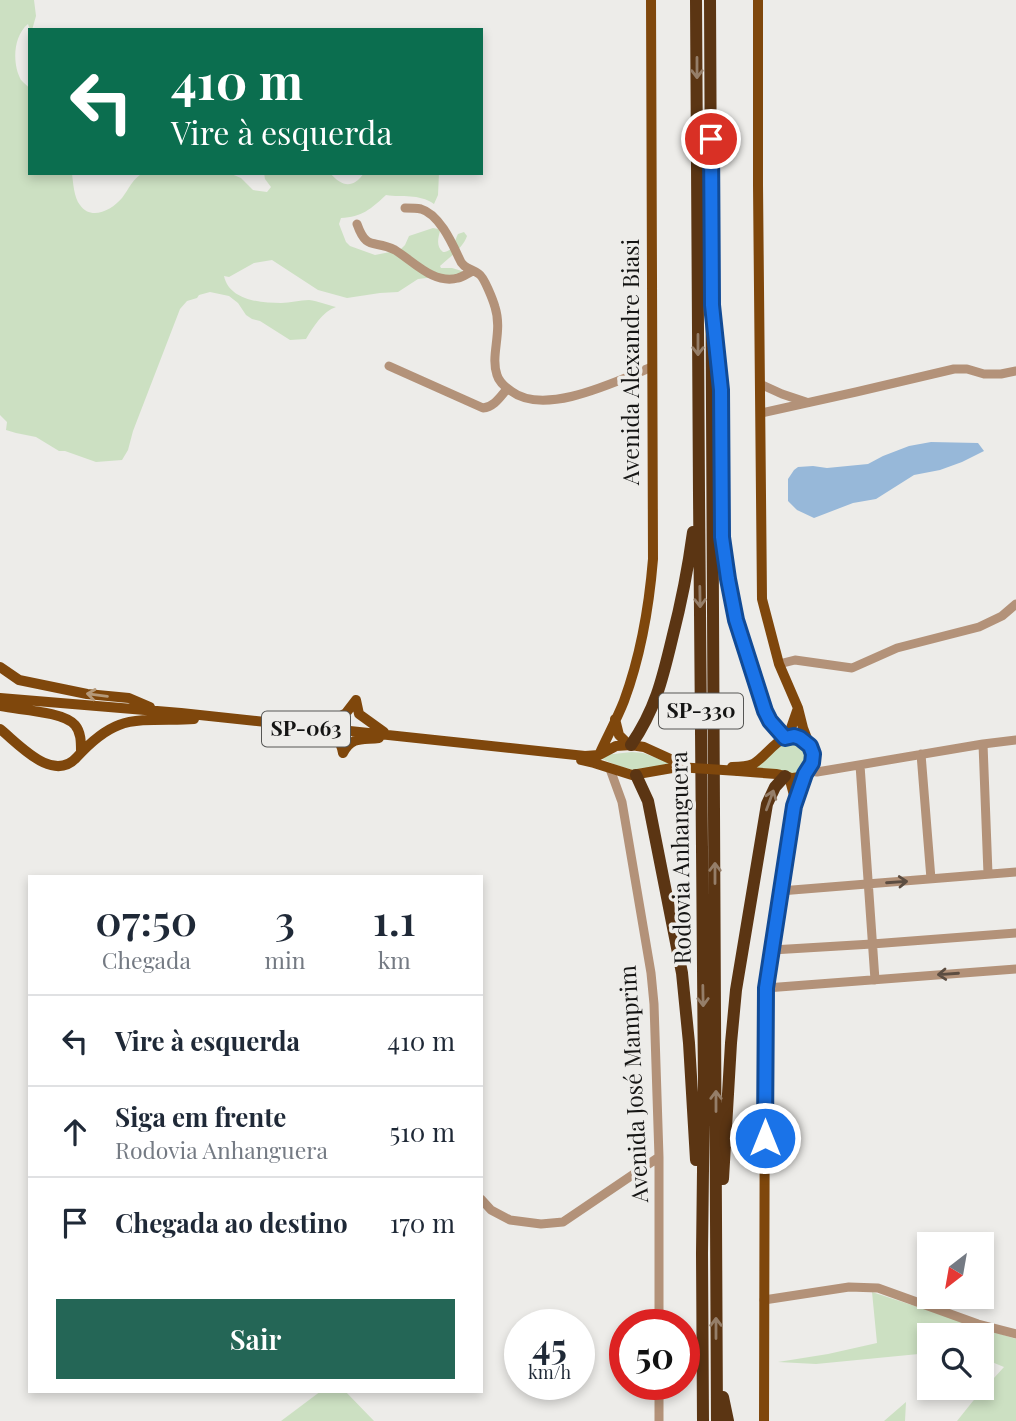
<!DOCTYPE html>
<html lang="pt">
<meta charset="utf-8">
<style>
:root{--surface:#fff;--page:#f6f6f7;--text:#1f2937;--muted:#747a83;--line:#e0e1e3;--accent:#246656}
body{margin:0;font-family:"Playfair Display",serif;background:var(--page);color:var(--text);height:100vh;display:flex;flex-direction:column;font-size:26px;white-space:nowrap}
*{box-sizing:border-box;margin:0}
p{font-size:23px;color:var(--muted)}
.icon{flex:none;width:38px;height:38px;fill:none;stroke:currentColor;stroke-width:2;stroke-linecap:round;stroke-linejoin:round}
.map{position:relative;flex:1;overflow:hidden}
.side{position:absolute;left:28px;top:875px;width:455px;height:518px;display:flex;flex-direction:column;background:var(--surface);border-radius:0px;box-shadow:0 4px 10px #0003}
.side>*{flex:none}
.hud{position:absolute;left:28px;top:28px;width:455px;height:147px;border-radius:0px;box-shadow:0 4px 10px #0003;background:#0b6e4f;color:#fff;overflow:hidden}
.needle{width:46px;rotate:211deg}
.controls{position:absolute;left:917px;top:1232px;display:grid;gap:14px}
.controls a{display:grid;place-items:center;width:77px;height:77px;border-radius:0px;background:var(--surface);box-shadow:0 4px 10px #0003;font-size:35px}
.speed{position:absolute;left:504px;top:1309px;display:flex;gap:14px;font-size:35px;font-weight:700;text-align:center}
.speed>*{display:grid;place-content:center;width:91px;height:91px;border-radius:50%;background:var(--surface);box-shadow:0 4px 10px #0003;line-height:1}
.speed small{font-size:18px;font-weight:400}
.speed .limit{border:10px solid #d22;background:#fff;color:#111}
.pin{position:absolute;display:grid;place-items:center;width:60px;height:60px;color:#fff;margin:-30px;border:4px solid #fff;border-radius:50%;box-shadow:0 2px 7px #0007}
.me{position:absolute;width:77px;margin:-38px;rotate:0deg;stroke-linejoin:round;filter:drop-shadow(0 0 5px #0008)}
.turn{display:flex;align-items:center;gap:24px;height:147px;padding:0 28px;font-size:32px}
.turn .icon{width:91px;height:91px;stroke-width:2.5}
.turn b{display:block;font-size:49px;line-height:60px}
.eta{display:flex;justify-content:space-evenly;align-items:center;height:119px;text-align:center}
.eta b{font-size:42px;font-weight:600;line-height:49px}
.cta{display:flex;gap:14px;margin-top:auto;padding:14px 28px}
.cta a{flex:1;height:80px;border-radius:0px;background:var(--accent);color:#fff;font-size:28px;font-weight:600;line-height:80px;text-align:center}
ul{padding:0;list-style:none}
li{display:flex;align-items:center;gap:21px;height:91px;padding:0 28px;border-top:2px solid var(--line)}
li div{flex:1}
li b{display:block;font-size:26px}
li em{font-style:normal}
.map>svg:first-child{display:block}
</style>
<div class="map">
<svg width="1016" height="1421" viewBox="0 0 1016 1421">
<rect width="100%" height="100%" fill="#edece9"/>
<path fill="#cce0c2" d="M0,0H34L36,16L32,30H30L28,24C13,36 12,64 21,80C22,81 28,87 30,88V173H72C73,182 74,198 80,205C91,221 112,210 122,198C129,189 132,179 143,173H229L241,178L253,190L267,192L271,187L265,179L264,173H330C342,187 353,189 364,173H439L438,195L434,204C418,193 403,198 386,195C371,209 362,217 341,218L339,224L346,242L350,246L375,255L400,250L405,245L409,236L433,228L438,229L440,231C438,239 436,246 443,252C453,252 454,242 458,234L464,232L467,236C463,248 450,257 440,266L441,268H452L462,271L461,274L418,279L398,292L380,293L347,298L318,290L272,260L254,263L229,277L224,276C229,300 260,303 281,303C290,303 300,300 309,300C318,301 328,305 336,307C323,311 313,327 306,339L290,340L260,321L252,319L246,315L238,303L229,296L210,292L199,295L197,298L187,301L180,309L133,431L128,450L122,460L96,462L65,451H59L36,437L16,433L6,430L7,422L0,415Z
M788,740C790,741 798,741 799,742C812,749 810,769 796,773C787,776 762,770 751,768Z
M632,752L643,753L673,764L633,770L616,765L595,756Z
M872,1292L1016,1339V1421H957L973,1401L1004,1367L982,1358V1335H929V1353L816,1364L778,1362L828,1354L877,1343Z
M321,1391H345L374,1421H281Z
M906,1402L905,1421H884Z"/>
<path fill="#97b8d9" d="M931,442L978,443L984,451L962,462L940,470L914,475L876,499L853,503L814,518L797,510L788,501V479L794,470L798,467L813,466L827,468L868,464L883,456L909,446Z"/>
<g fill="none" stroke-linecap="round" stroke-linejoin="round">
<path stroke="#b39279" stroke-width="9" d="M405,208C410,208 416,208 421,209C439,214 452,243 459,258C463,269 471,268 479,274C484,277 493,300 495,307C503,332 490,355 497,375C499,382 505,387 511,391C545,417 617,381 652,367
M357,224C367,252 374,239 395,250C413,261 434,285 458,278C463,277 468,273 473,271
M389,366L483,408C494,407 500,397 507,389
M760,384L782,394L806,402
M761,413L856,392L954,369H967L984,374H1001L1016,371
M779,664L795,660L852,668L897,648L979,627L1002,616L1016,604
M983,744L988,874
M921,754L931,879
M860,765L875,980
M610,769L622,802L651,973L654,1004L659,1157V1325
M808,770L817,772L829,770L983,744L1016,740
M780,891L1016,872
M772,950L872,944L1016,933
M766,988L1016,969
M481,1199L491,1210L510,1220L541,1224L563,1222L659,1157
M764,1300L849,1287L878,1288L978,1324L1016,1334
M659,1384V1421"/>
<path stroke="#7f470c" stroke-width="10" d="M758,0V185L762,599L779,664L798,708L803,728L810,746
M0,667L19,680L87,694L129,698L150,707
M0,698L181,713L585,756L599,755L616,746L631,745L644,747L677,762
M356,700L359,714L384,732
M0,706C18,710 63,711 75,725C81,732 81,742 81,751
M615,719L619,735L629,745
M294,724L305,717H339L346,713L356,700
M0,729C19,744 53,784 77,757C88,745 103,731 119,725C140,717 171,721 194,719
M314,734C330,736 340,735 343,753
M788,737L798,708
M343,753C352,736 362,740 379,738
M599,755C607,737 617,719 624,701C641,655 649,608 653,559L651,0
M581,760L594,763L632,775L678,767
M732,767C739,767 747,767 753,764C769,755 782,727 803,739C807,742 811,747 812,752C815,765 805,778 792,778C786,777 782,775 776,774C763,773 751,772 738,771
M764,1421L765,999L794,806V795L789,777"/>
<path stroke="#5b3513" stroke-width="12" d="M696,0L699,494L704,1086L702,1253L703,1421
M710,0L717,1421
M719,373L721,463
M721,492C721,535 725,580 736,622C744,652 755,681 765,711L770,721L785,738
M631,745C655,710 662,681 672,639C681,604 688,569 693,532
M636,775L648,801L682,973L689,1043L696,1160
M723,1179L731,1043L736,990L767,804L775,787L785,776
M723,1397L728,1421"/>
<path stroke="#7f470c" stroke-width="10" d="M678,767L738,771"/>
</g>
<defs><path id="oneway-shaft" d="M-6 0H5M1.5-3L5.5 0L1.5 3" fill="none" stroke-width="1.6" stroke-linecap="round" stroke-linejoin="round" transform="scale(1.75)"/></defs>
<g stroke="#957e69">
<use href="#oneway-shaft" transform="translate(697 68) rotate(90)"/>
<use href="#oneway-shaft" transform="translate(698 345) rotate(90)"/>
<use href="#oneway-shaft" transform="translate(700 597) rotate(89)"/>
<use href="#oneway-shaft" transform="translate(770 800) rotate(-70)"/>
<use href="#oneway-shaft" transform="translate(715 873) rotate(-90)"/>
<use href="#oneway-shaft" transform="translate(703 996) rotate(89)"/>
<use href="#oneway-shaft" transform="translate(716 1101) rotate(-90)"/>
<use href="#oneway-shaft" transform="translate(716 1328) rotate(-90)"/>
</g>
<use stroke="#b69a7a" href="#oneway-shaft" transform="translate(97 695) rotate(-173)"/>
<g stroke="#5c4d41">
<use href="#oneway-shaft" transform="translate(897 882) rotate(-4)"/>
<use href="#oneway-shaft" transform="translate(948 974) rotate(176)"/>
</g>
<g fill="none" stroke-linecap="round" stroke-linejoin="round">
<g stroke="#114b97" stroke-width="18">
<path id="route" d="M711,139L712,305L721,390L722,537L728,579L736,620L765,711L770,721L785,738L794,736L800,738L810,746L813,754L812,763L805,774L794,806L766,988L765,1138"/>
</g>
<use href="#route" stroke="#1a73e8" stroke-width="12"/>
</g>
<g text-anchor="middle" stroke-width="7" stroke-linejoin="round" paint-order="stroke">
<g fill="#edece9" stroke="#565654" stroke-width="2">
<rect x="659" y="693.5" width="84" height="35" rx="5"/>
<rect x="262" y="711.5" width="88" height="35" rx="5"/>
</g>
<g font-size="21" font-weight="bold" fill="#151514">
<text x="701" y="718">SP-330</text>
<text x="306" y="736">SP-063</text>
</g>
<g font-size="23" fill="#151514" stroke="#edece9">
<text transform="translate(631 362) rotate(-90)" y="8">Avenida Alexandre Biasi</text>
<text transform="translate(681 858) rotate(-91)" y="8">Rodovia Anhanguera</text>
<text transform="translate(634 1084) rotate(-93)" y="8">Avenida José Mamprim</text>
</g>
</g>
</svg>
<div class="controls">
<a><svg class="needle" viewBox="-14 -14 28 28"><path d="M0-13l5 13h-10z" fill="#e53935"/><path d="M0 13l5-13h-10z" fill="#747a83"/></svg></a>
<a><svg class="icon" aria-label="search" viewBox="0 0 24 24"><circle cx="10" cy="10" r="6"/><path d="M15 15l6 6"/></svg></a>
</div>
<div class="speed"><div>45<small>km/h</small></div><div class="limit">50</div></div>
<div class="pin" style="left:711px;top:139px;background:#d93025"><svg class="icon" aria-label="arrive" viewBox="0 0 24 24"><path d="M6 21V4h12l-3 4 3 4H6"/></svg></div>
<svg class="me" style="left:765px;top:1138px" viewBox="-20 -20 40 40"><circle r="17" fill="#1a73e8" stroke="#fff" stroke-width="3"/><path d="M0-11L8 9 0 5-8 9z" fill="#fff"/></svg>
<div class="hud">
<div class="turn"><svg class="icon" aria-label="left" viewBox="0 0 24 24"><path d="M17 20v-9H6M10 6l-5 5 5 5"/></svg><div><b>410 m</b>Vire à esquerda</div></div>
</div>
<section class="side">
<div class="eta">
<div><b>07:50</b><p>Chegada</p></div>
<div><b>3</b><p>min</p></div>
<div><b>1.1</b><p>km</p></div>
</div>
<ul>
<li><svg class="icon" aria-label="left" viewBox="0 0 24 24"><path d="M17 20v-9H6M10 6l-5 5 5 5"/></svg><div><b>Vire à esquerda</b></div><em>410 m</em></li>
<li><svg class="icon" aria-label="ahead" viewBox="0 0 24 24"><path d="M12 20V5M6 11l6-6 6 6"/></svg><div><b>Siga em frente</b><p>Rodovia Anhanguera</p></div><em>510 m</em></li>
<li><svg class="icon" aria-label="arrive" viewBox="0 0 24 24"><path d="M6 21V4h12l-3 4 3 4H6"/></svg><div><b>Chegada ao destino</b></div><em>170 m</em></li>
</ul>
<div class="cta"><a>Sair</a></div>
</section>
</div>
